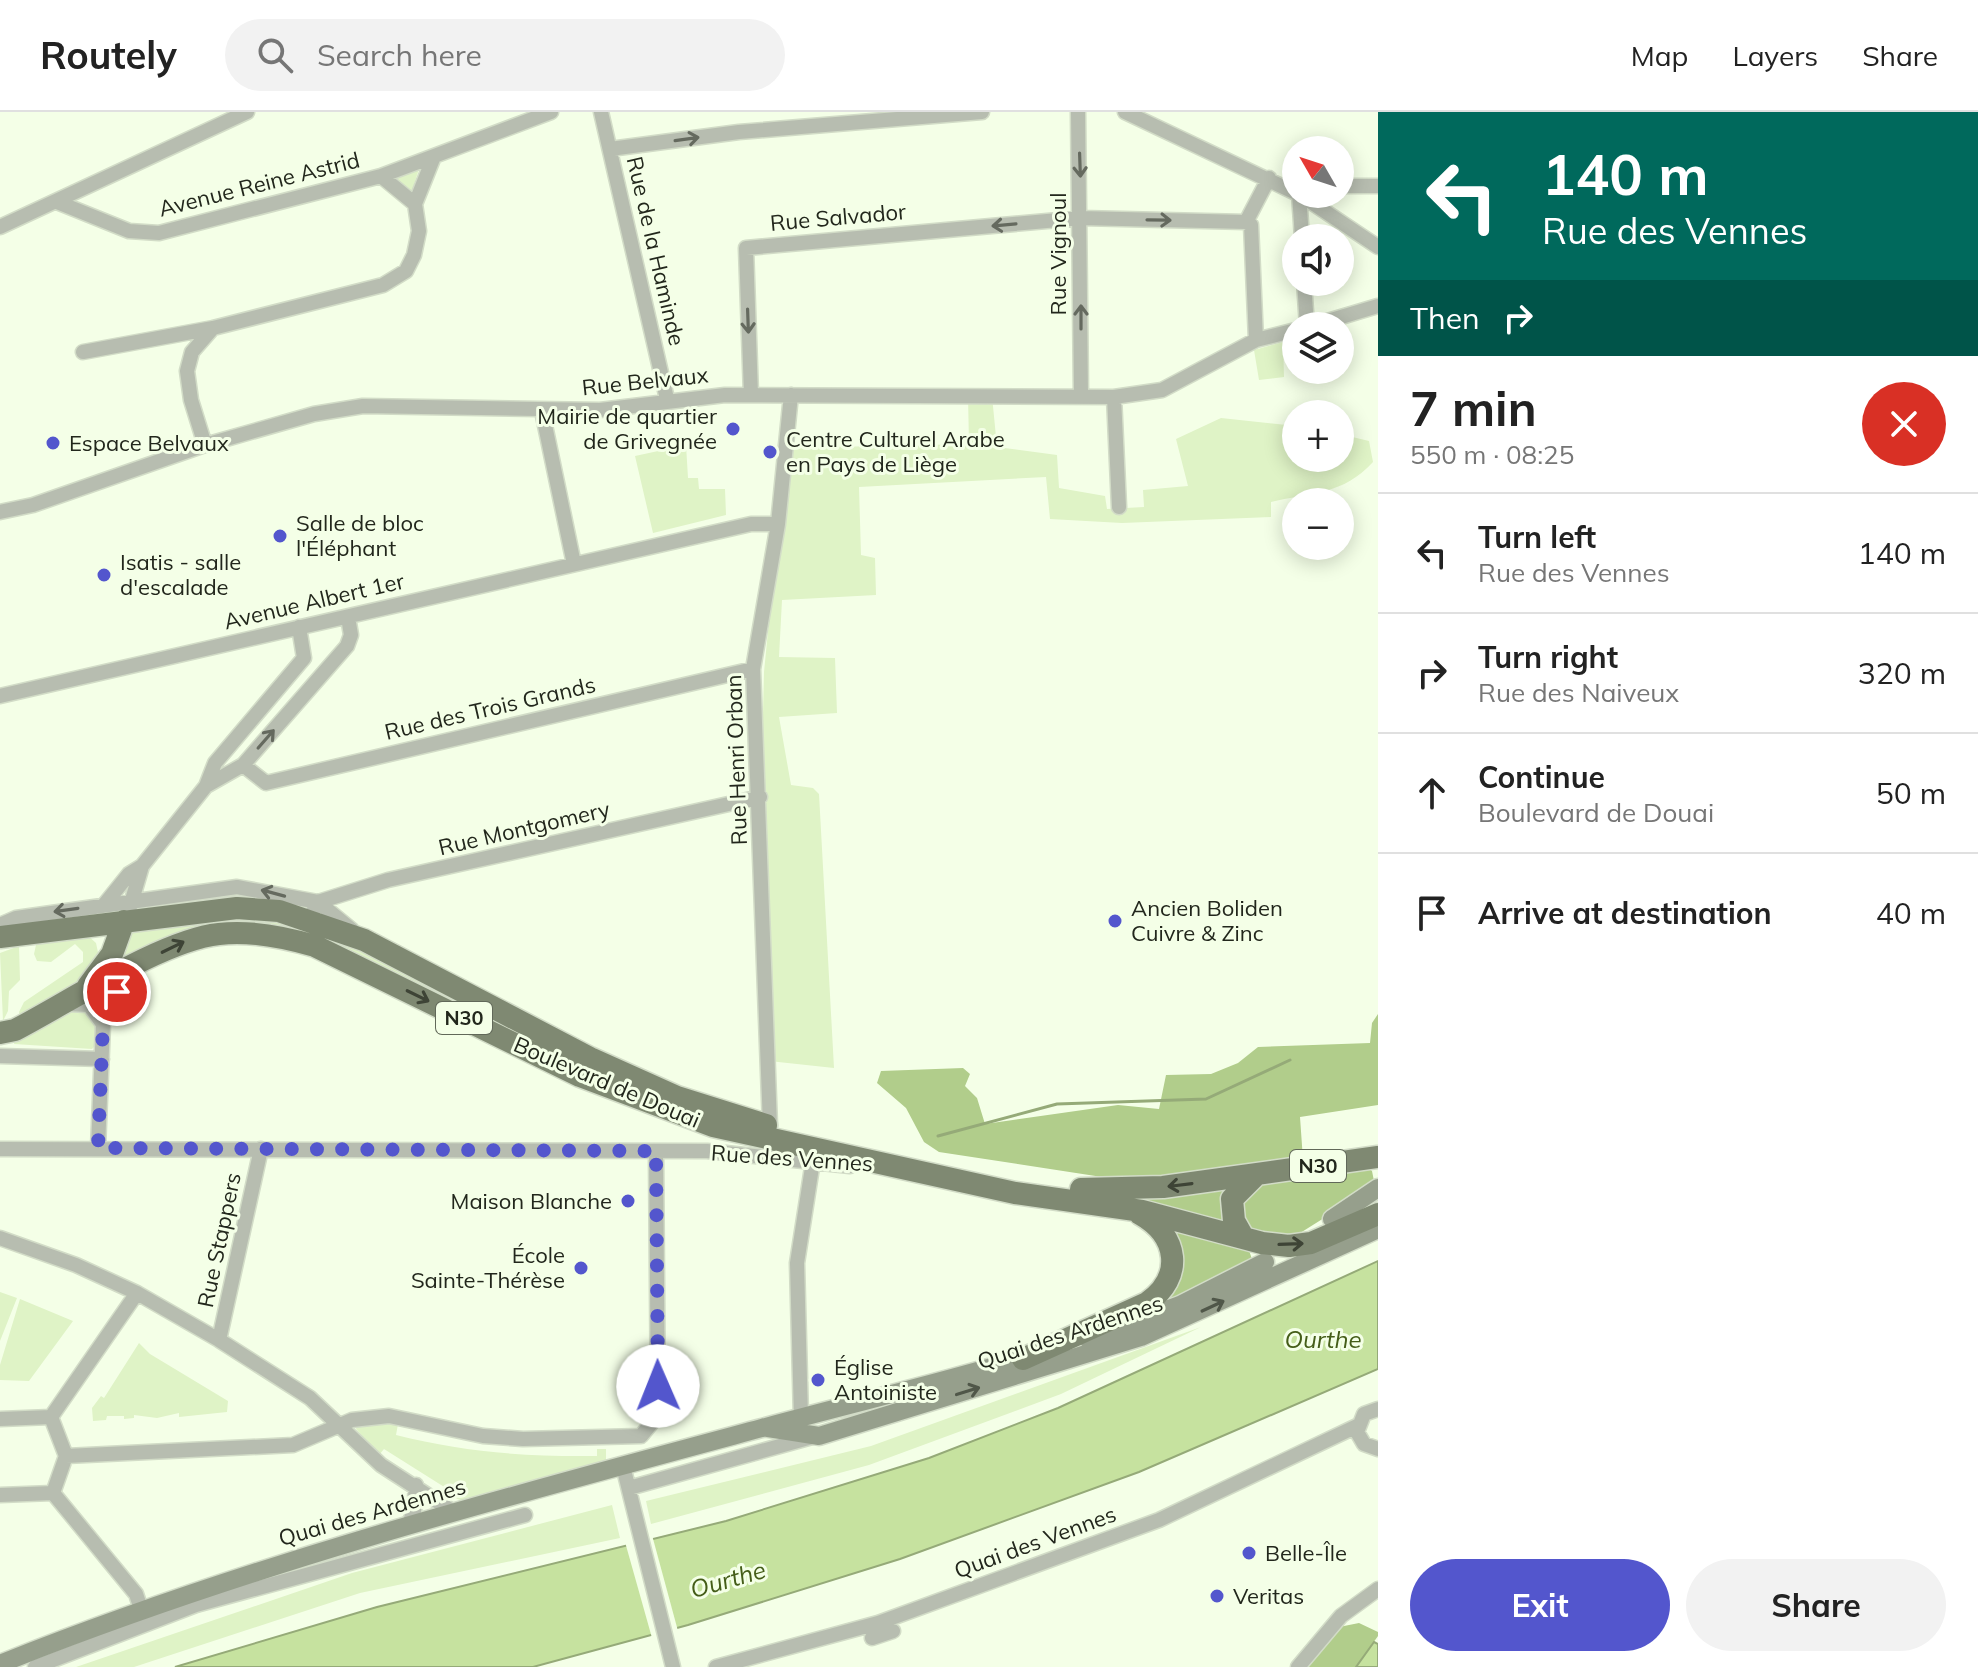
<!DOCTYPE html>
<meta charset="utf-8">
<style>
:root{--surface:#fff;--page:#f2f2f2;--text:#222;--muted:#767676;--line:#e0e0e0;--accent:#5356cd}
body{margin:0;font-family:Mulish,sans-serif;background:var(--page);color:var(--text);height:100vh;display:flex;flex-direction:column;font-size:30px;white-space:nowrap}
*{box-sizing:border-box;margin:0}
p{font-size:26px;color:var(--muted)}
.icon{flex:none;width:44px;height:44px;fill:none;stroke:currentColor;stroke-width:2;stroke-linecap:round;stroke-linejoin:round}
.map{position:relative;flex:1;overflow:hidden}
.drawer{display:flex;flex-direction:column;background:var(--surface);width:600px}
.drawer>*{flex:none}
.hud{background:#00695c;color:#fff;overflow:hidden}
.needle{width:52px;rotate:309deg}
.fabs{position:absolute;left:1282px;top:24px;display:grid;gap:16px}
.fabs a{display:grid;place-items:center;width:72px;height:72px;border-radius:50%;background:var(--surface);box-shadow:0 4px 20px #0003;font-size:40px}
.pin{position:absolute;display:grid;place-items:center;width:68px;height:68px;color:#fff;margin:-34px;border:4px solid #fff;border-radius:50%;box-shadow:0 2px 8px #0007}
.me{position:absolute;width:88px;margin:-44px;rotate:359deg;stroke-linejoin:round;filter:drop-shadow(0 0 6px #0008)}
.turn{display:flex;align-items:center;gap:28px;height:168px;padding:0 32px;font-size:36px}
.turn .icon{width:104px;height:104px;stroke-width:2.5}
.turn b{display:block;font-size:56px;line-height:68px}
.then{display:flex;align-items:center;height:76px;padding:0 32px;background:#0003;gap:16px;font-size:30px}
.round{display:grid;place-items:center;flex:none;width:84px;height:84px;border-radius:42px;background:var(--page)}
.headline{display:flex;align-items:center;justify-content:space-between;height:136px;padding:0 32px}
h1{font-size:48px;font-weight:700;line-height:60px}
.action{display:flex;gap:16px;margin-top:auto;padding:16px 32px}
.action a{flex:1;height:92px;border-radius:48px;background:var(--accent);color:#fff;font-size:32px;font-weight:700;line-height:92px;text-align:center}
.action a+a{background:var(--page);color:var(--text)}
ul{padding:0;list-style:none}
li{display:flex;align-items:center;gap:24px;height:120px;padding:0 32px;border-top:2px solid var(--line)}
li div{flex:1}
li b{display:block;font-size:30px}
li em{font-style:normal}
header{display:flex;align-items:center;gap:48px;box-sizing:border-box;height:112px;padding:0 40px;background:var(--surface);border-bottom:2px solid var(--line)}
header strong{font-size:38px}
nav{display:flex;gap:44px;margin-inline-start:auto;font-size:28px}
.search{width:560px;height:72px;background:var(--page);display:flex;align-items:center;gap:20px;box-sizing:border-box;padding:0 28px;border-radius:44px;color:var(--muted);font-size:30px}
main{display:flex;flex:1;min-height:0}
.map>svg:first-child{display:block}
</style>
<header>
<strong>Routely</strong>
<div class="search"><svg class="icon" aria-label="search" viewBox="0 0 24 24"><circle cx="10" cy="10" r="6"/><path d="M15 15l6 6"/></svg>Search here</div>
<nav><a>Map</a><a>Layers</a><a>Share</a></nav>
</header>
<main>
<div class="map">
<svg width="1378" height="1555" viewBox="0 0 1378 1555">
<rect width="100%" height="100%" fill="#f4ffe7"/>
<path fill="#dff3c6" d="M419,57L411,82L396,72L393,63Z
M1283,230L1284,265L1259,268L1254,238Z
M968,284H992L997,335L1057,343L1059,376L1105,384L1107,397L1144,395L1143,378L1188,374L1176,327L1221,306L1296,314V346H1340V322L1369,329L1373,350C1343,383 1312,380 1271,390V405L1122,411L1050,407L1046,365L859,375L861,443L875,446L876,483L782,488L779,545L835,546L837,601L779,605L791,673L813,676L819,682L834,956L769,949L761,685L764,560L786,336L969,332Z
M686,333L688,366H698L699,377H725L726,403L653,421L635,344Z
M247,800L324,816L709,1007L250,813L115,859L129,812Z
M85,821L96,831L99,845L87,866L21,909L19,900L24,890L83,850V840L75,832L51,850L37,849L34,842L36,833Z
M19,834L20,868L9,879L8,899L3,909L0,841Z
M74,896H84L96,912V933L92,937L14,932L15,927Z
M0,1180L17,1186L0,1229Z
M20,1187L73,1209L29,1269L0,1268V1253Z
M1201,1215L1061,1282L869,1353L651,1412L646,1389L871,1334Z
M139,1231L150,1242L228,1289L227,1300L179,1305V1301L157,1306L134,1303V1306L124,1307V1304H107L106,1308L93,1309L92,1296L101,1284L104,1286Z
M379,1311L398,1312L396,1323C463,1340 527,1345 597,1344V1337H606V1348L463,1389L447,1383L449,1378L384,1337L379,1343L356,1317L357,1314Z
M612,1393L620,1426L360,1481L134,1555H76L352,1461Z"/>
<path fill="#b1cd8b" d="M1378,902V993L1300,1005L1304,1062L1365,1053L1372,1059L1375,1074L1289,1128L1244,1124L1253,1150L1146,1199L1173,1173L1144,1089L1155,1084L1135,1066L1102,1065L939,1040L924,1030L906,996L877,971L881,959L963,956L970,962L965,974L977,986L985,1012L1118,993L1159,997L1166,963L1211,962L1238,951L1258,935L1370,931L1372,911Z
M1359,1511L1378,1520V1524L1356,1555H1307L1339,1515Z"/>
<path fill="#c6e29f" stroke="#95aa78" stroke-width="2" d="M1378,1149V1257L1139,1360L900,1447L688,1513L533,1555H175L377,1495L726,1409L929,1346L1058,1296Z
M1374,1530L1378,1532V1555H1356Z"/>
<path fill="#f4ffe7" d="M652,1423L678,1519L652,1526L625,1430Z"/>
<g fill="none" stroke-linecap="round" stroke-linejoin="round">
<path stroke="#95aa78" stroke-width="3" d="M938,1024L1057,992L1206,987L1290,948"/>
<g stroke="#d2dcc7" stroke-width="17">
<path id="street" d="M601,0L667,287
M1078,0L1081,283
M1125,0L1296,81
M610,37L739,20L982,0
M381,64L415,92
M1340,74H1378
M1299,82L1378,135
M1299,82L1302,126
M57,90L129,119L159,121L381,64L551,0
M1246,110L1251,113L1256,228
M0,115L247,0
M1304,170L1307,214
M1311,214L1378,194
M83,240L213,216
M751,283L746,136L1081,106L1246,110L1269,66
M1114,285L1119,395
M542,299L574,452
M205,333L191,288L187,259L192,240L213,216L383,173L406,159L414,143L419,119L415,92L433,47
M0,400L33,393L205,333L314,302L363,294L600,298L725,283L1114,285L1162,278L1256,228L1296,218
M0,584L751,412H778
M243,653L266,671L753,557
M206,674L215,651L304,546L299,515
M104,793L129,762L142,754L206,674L243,653L347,534L351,523L348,505
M130,795L142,754
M309,807L318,790L388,768L760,685
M0,813L16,806L237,775L318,790L352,818
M67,892L89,893L103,912L98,1036
M103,912L117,880L138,855
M0,944L102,947
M770,1014L753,557L778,412L791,283
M0,1037L707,1039L850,1054
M0,1126L76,1153L137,1181L219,1228L310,1286L381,1353L455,1401
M219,1228L261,1037
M1378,1297L1364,1302L1357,1320L1364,1332L1378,1337
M51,1305L137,1181
M51,1305L66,1344L53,1381
M801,1306L797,1151L813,1049
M0,1307L51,1305
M66,1344L293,1333L352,1308L389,1304L483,1324L523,1327L641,1324L658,1303L656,1039
M623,1354L673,1555
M629,1376L812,1325
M53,1381L136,1482L141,1497
M0,1383L53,1381
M408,1414L414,1399L416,1373
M872,1526L893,1519
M35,1555L196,1493L525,1403
M716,1555L878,1511L1159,1408L1357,1314
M1298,1555L1341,1504L1378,1477"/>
</g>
<g stroke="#d2dcc7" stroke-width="21">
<path id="secondary" d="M1332,1107L1378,1076
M1088,1227L1180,1193L1265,1150
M768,1316L819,1324L1141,1225L1378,1117
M0,1552C247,1453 505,1385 762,1316C853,1291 946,1270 1036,1242"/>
</g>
<g stroke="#d2dcc7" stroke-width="25">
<path id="primary" d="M0,825L237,796L279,799L364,828L590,946L677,985L766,1013
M88,874L112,842L124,809
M0,921L15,918C69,890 162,828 219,822C251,818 284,825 315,834L580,964L713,1014L1015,1081L1142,1099L1262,1131L1289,1134L1311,1131L1378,1102
M1081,1077L1163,1075L1378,1045
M1243,1125L1234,1109L1232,1087L1256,1063
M1023,1247L1147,1191C1184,1165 1179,1124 1140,1102"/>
</g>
<use href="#street" stroke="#b7bdb0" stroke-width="14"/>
<use href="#secondary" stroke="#969f8c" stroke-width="18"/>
<use href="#primary" stroke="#7f8972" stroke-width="22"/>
</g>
<defs><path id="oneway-shaft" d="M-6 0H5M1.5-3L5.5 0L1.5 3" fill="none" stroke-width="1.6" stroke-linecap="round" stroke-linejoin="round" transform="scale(2)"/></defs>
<g stroke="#656a5f">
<use href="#oneway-shaft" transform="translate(687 27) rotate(-8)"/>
<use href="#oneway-shaft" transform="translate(1080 53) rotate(88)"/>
<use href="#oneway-shaft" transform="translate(1159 108) rotate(1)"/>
<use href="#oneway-shaft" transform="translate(1004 113) rotate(175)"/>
<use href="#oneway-shaft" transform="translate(1081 205) rotate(-90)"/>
<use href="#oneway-shaft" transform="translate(748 209) rotate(88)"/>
<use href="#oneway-shaft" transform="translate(266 627) rotate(-49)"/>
<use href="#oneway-shaft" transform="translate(273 781) rotate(-165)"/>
<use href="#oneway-shaft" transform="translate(66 798) rotate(172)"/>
</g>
<g stroke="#3e4436">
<use href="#oneway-shaft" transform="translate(173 835) rotate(-26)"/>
<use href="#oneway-shaft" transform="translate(418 884) rotate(26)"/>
<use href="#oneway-shaft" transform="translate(1180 1073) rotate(173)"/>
<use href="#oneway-shaft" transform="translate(1291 1132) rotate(-2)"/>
</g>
<g stroke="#505749">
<use href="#oneway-shaft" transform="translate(1213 1194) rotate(-25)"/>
<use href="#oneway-shaft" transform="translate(968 1279) rotate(-17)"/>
</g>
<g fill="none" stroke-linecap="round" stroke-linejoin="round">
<path stroke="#5356cd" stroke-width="14" stroke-dasharray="0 25.2" d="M117,880L103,912L98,1036L656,1039L658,1274"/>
</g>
<g fill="#5356cd" stroke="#f4ffe7" stroke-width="3">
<circle cx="733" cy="317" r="8"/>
<circle cx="53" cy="331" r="8"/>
<circle cx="770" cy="340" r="8"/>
<circle cx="280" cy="424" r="8"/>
<circle cx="104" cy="463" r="8"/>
<circle cx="1115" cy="809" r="8"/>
<circle cx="628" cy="1089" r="8"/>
<circle cx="581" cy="1156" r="8"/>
<circle cx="818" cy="1268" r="8"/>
<circle cx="1249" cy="1441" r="8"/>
<circle cx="1217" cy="1484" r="8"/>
</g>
<g text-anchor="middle" stroke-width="6" stroke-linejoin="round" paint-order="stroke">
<g fill="#f4ffe7" stroke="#616859" stroke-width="2">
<rect x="436" y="890" width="56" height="32" rx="6"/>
<rect x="1290" y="1038" width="56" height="32" rx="6"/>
</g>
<g font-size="20" font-weight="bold" fill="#22271c">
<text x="464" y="913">N30</text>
<text x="1318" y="1061">N30</text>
</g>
<g font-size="22" fill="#22271c" stroke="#f4ffe7">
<text transform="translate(259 72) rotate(-14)" y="8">Avenue Reine Astrid</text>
<text transform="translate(838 105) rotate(-5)" y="8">Rue Salvador</text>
<text transform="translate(656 139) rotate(77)" y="8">Rue de la Haminde</text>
<text transform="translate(1058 142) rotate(-90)" y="8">Rue Vignoul</text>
<text transform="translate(645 269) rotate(-6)" y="8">Rue Belvaux</text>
<text transform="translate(314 489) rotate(-13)" y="8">Avenue Albert 1er</text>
<text transform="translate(490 596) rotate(-13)" y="8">Rue des Trois Grands</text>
<text transform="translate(736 648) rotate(-92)" y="8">Rue Henri Orban</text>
<text transform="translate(524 716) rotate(-13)" y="8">Rue Montgomery</text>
<text transform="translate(607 970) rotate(23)" y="8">Boulevard de Douai</text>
<text transform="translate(792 1046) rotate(4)" y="8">Rue des Vennes</text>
<text transform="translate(219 1128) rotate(-78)" y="8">Rue Stappers</text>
<text transform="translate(1070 1220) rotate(-18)" y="8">Quai des Ardennes</text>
<text transform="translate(372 1400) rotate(-16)" y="8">Quai des Ardennes</text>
<text transform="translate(1035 1430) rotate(-20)" y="8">Quai des Vennes</text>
</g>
<g font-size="22" fill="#22271c" stroke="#f4ffe7" text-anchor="start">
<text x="717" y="312" text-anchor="end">Mairie de quartier<tspan x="717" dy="25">de Grivegnée</tspan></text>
<text x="786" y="335">Centre Culturel Arabe<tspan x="786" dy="25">en Pays de Liège</tspan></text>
<text x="69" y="339">Espace Belvaux</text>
<text x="296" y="419">Salle de bloc<tspan x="296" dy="25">l'Éléphant</tspan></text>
<text x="120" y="458">Isatis - salle<tspan x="120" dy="25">d'escalade</tspan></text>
<text x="1131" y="804">Ancien Boliden<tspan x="1131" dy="25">Cuivre &amp; Zinc</tspan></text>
<text x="612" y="1097" text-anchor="end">Maison Blanche</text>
<text x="565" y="1151" text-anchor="end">École<tspan x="565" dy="25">Sainte-Thérèse</tspan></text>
<text x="834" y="1263">Église<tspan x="834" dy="25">Antoiniste</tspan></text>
<text x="1265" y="1449">Belle-Île</text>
<text x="1233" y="1492">Veritas</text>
</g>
<g font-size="24" font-style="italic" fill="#445d18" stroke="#f4ffe7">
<text x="1323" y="1236">Ourthe</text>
<text transform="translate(728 1468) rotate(-16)" y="8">Ourthe</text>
</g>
</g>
</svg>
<div class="fabs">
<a><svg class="needle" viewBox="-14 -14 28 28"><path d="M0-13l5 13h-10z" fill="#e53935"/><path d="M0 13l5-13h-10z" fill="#767676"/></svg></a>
<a><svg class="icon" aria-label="sound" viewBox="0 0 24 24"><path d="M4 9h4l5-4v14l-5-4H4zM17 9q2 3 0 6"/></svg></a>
<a><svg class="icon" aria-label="layers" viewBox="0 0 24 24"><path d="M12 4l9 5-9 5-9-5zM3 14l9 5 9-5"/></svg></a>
<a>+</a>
<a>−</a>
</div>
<div class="pin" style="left:117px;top:880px;background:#d93025"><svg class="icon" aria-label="arrive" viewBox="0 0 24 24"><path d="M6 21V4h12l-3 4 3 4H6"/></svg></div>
<svg class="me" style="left:658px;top:1274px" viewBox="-20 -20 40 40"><circle r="19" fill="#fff"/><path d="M0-13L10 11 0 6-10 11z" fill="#5356cd"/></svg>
</div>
<section class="drawer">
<div class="hud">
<div class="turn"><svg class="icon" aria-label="left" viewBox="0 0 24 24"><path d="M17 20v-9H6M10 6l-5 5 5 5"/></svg><div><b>140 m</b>Rue des Vennes</div></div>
<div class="then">Then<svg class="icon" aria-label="right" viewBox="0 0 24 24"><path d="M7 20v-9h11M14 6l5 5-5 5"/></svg></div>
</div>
<div class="headline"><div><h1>7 min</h1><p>550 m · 08:25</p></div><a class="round" style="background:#d93025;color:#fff"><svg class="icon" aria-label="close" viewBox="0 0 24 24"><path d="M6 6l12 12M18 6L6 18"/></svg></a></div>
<ul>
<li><svg class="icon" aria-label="left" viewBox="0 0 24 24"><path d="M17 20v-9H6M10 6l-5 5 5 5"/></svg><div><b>Turn left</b><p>Rue des Vennes</p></div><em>140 m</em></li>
<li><svg class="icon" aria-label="right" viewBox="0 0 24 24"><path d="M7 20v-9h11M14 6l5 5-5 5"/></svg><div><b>Turn right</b><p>Rue des Naiveux</p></div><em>320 m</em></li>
<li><svg class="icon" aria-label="ahead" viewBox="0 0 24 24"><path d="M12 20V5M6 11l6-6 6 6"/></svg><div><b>Continue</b><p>Boulevard de Douai</p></div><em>50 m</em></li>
<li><svg class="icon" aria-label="arrive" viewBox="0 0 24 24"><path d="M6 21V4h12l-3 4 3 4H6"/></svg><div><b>Arrive at destination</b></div><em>40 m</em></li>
</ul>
<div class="action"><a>Exit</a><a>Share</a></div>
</section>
</main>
